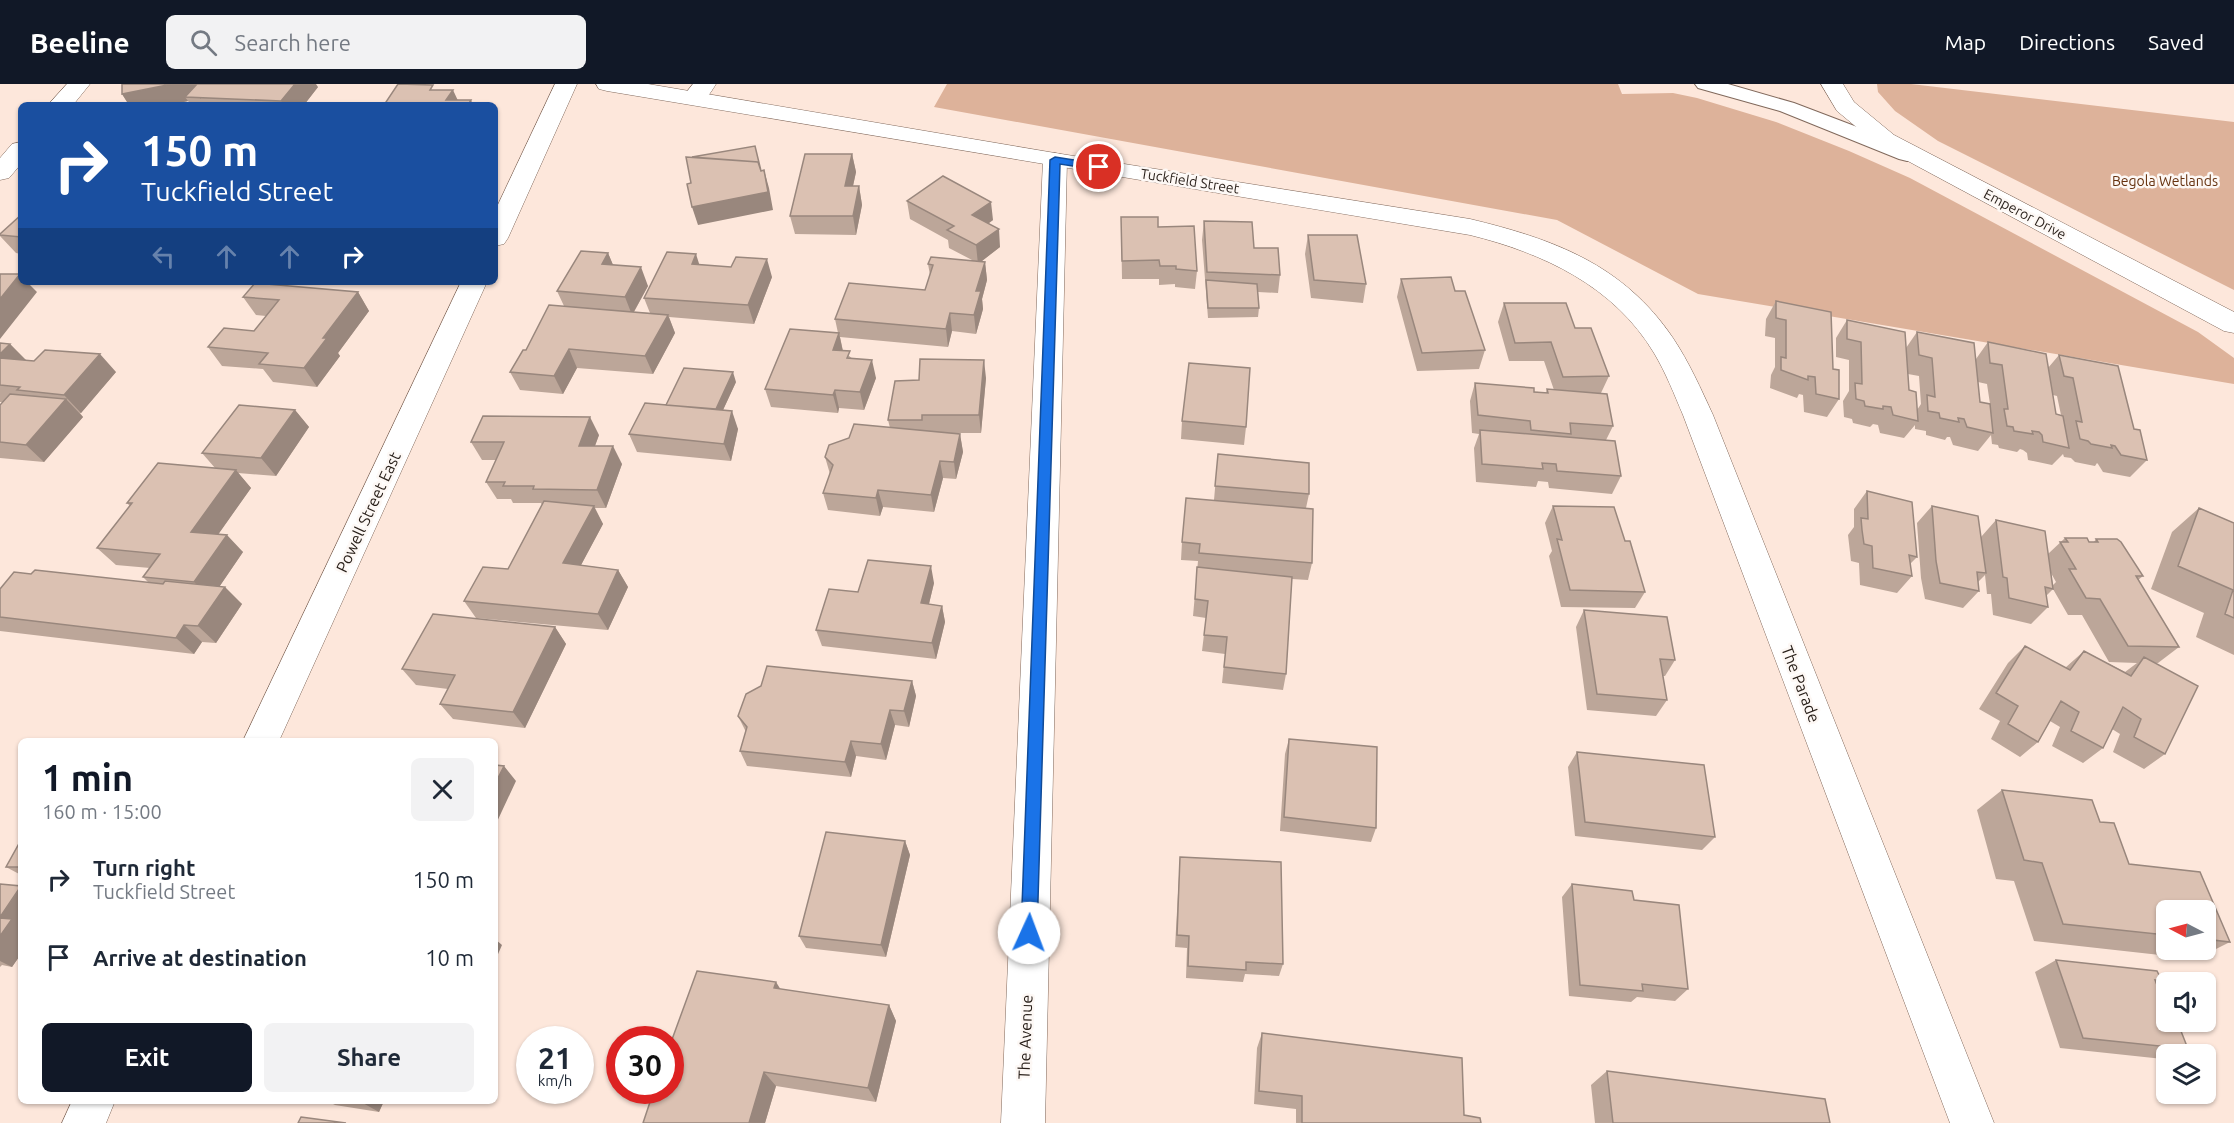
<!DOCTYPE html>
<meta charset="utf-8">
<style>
:root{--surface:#fff;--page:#f2f2f3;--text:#1f2937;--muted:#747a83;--accent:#111827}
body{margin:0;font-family:Ubuntu,sans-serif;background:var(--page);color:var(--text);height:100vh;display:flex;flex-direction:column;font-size:22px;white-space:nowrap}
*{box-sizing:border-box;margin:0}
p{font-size:20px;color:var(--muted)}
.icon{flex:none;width:33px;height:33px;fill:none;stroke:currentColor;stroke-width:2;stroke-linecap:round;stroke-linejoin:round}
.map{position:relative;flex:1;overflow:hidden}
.panel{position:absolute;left:18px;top:654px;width:480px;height:366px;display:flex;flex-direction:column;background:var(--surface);border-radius:9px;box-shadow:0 2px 4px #0004}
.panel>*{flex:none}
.banner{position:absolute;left:18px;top:18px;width:480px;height:183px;border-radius:9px;box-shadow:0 2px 4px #0004;background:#1a4fa0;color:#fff;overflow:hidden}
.needle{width:39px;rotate:276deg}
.buttons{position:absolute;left:2156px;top:816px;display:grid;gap:12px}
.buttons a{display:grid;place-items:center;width:60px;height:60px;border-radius:9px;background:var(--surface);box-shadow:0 2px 4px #0004;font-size:30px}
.speed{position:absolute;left:516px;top:942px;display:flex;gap:12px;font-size:30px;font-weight:700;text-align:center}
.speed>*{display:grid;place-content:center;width:78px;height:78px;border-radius:50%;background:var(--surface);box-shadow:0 2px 4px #0004;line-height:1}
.speed small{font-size:15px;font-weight:400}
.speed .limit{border:9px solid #d22;background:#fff;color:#111}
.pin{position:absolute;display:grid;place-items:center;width:51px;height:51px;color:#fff;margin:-26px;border:3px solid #fff;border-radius:50%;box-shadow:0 2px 6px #0007}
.me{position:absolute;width:66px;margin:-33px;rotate:2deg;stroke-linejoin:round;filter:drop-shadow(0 0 4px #0008)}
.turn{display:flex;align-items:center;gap:21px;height:126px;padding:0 24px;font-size:27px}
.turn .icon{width:78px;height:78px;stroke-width:2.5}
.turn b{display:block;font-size:42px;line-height:51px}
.lanes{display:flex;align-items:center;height:57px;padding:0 24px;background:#0003;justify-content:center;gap:30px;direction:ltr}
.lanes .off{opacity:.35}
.round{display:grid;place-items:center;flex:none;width:63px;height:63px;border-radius:9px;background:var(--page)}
.overview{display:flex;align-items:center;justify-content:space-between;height:102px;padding:0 24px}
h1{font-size:36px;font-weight:700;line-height:45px;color:var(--accent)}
.primary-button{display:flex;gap:12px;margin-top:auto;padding:12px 24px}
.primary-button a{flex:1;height:69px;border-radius:9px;background:var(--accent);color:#fff;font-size:24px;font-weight:700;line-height:69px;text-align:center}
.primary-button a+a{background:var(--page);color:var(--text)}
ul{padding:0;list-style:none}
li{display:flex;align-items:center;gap:18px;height:78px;padding:0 24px}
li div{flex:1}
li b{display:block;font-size:22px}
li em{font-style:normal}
header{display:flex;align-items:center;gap:36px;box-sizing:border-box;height:84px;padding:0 30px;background:var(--accent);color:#fff}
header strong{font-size:28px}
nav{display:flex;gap:33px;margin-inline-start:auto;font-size:21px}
.search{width:420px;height:54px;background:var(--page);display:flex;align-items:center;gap:15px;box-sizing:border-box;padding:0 21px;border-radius:9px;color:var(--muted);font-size:22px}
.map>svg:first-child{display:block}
</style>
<header>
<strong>Beeline</strong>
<div class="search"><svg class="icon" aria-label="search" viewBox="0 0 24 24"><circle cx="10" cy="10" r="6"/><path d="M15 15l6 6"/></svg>Search here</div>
<nav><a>Map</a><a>Directions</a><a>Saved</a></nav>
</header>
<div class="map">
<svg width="2234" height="1039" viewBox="0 0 2234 1039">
<rect width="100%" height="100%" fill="#fde7db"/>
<path fill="#ddb29a" d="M947,0H1618L1622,10L1673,9L1697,14L1776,38L1849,67L1910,94L2198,248L2234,274V300L1698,210L1557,136L934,23Z
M1877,0H1911L2234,38V206L1938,57L1895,27L1878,8Z"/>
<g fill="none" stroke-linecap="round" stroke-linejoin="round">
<g stroke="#81695c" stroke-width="2">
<path id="lane" d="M1695,0H1728L1794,19L1915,65L1918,70L1915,75L1907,77L1899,75L1780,27L1698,4Z"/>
</g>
<g stroke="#81695c" stroke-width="1">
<path id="street" d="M67,0H90L73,21H48Z
M555,0H577L508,154L504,160L495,162V127Z
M693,0H716C708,13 702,23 686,19L682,14Z
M21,58V80L9,94L0,96V74L12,60Z
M1055,69L1064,71L1067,76L1045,1039H1001L1043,76L1046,71Z
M461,198H487L279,657H243Z
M72,1017H115L106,1039H62Z"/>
</g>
<g stroke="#81695c" stroke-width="1">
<path id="secondary" d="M596,0H648L1055,69L1470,135C1553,155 1623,180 1673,254C1689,278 1701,305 1713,331L1994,1039H1950L1683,331C1674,310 1666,289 1654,269C1614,202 1543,169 1470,151L607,7L599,5Z
M1821,0H1843L1854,18L1894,51L2234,228V249L2224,247L1878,61L1837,27Z"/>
</g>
<use href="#lane" fill="#fff" fill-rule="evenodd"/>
<use href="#street" fill="#fff" fill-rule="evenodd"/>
<use href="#secondary" fill="#fff" fill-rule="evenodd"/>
</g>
<path fill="#bca699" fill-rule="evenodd" d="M318,3L304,21H191L188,17L171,21H129L122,10Z
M852,70L856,88L853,102H859L862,121L856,151L795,150L790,132Z
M907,117L993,136L988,140L1000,163L982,177L985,178L987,196L982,215L983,225L976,250L952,247L948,263L840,253L843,267L876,294L864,326L839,324L838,329L771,323L765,305L838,249L835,235L925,206L930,191L928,180L972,176L949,164L948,156L910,135Z
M21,131V170L16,169L0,152V150Z
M1121,133L1158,143L1197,187L1195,205L1175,203V200L1159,201V195H1122Z
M1204,137L1254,164L1280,191L1278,209L1258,208L1259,224L1258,233L1208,234L1202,156Z
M1308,151L1366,200L1363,219L1311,214L1305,170Z
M608,169L613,181L648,202L634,228L650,229L644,214L700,181L772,193L754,240L669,233L675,249L653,290L577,284L563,310L520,306L510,288L526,266L564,222L557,207Z
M1401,195L1455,207L1485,266L1479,285L1417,287L1397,213Z
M358,208L369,227L338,269L340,272L317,303L273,298L263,285L222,282L208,263L254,247L266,232L256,231L243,213Z
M1776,217L1833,285L1839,315L1827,333L1804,328L1803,311L1799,310L1797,314L1770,304L1771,291L1775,283V254L1765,252L1766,235Z
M1504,219L1575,244L1609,292L1601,309L1613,342L1606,356L1621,392L1612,410L1549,404L1548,398L1538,397L1536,403L1476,398L1474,364L1479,350L1472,349L1470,317L1475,299L1546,309L1547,305L1554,306L1544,277H1509L1498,238Z
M1847,236L1906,264L1917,248L1976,275L1988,258L2048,284L2059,271L2134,345L2147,376L2130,393L2103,388L2098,380L2097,379L2095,382L2075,378L2071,374L2064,373L2063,370L2052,381L2028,376L2027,369L2023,366L2020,365L2017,368L1999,364L1998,361L1992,360L1991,351L1978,367L1953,361L1950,353H1947L1945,356L1926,351V347L1915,345V341L1904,354L1880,349L1878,341L1873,340L1870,343L1853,339L1852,335L1844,333L1843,317L1849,307V276L1836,273V254ZM1908,290L1919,292L1921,320L1917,326L1909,306ZM1978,298L1987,300L1990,320L1980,318ZM2053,311L2057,312L2061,331L2056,330Z
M0,259L10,260L26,277L116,288L81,329H80L83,333L44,378L0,374V321L3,318H0Z
M986,294L981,349H949L960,350L963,368L956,395L943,394L934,428L883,423L880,432L828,426L823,409L830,390L825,373L890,344L888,336Z
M736,298L723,326L738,345L731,377L637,368L629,350L666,321Z
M295,326L309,343L276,392L238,389L251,404L218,450L243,468L219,503L242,520L216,559L202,558L194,570L0,547V505L31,490L149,499L143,493L150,484L116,481L97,464L130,422L127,419L215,384L202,369Z
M1182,337L1246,343L1244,361L1181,355Z
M599,351L595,362L622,380L606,424H594L603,440L581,481L618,486L628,503L608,546L476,534L464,517L508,485L542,421L541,419H513L511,415H497L486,398L496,376H482L471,358Z
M1218,370L1309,410L1306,424L1312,479L1308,496L1292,495L1286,590L1283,606L1222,599L1225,570L1202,567L1206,534L1193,532L1198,477L1181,476L1182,458L1214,416Z
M1867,407L1917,473L1910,480L1912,492L1897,509L1860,501L1859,479L1851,477L1848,451L1854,443V425Z
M1553,422L1625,457L1645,508L1635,524L1561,523L1549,472L1552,467L1545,439Z
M1932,422L1981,453L1996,436L2048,470L2065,454L2089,458H2094L2096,455L2143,492L2138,496L2179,563L2158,579H2155L2165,670L2144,685L2113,668L2120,650L2112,645L2103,664L2083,679L2052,662L2060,643L2050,637L2038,658L2020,673L1991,655L2000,637L1979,625L2008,579L2025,562L2065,584L2084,567L2125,588L2137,579L2109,578L2082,531H2068L2053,505L2046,512L2048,523L2031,540L1993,531L1991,510H1987L1985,491L1978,498L1979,507L1963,524L1925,515L1921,494L1917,439ZM2051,489L2056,498L2053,501Z
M2199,424L2234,439V571L2196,553L2204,529L2151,505L2172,448Z
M934,499L929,520L942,522L945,538L936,575L822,562L816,546L858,508Z
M1584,526L1675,576L1665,592H1663L1667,616L1656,632L1587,626L1576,543Z
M555,543L566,560L525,644L453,635L440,620L448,605L416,601L402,585Z
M912,597L916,612L909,643L895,641L886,676L856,672L851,693L747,682L740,667L746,648L738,632Z
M1289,655L1376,744L1371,758L1280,747L1285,670Z
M1577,668L1715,753L1702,766L1575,752L1568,683Z
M2002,706L2092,716L2100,738L2114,739L2129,780L2200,788L2230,858L2196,875L2034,857L2014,797L1996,795L1977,726ZM2166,826H2205V866H2166Z
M21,756V791L6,783Z
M905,757L910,771L886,873L806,864L799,852Z
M1180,773L1283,880L1279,892L1245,890L1243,898L1186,894L1187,864L1175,863Z
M0,800L21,802V870L12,883L2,881L0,883Z
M1572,800L1634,816L1688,905L1675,917L1637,913L1631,918L1569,912L1562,813Z
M2056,876L2162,897L2156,900L2173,940L2188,965L2175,970H2166V974L2163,975L2060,964L2035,888Z
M780,905L889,921L896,937L876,1018L776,1002L765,1039H643Z
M1262,949L1464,1031L1481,1039H1296V1025L1254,1020L1257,964Z
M1607,987L1830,1039H1595L1591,1001Z
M327,1017H384L379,1028L335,1021Z"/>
<path fill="#99877d" d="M172,0H201V15L200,14L185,13L188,17L170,21H129L122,10Z
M295,0H316L318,3L304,21H284L281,17Z
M453,6L460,21L446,16Z
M471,16L473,21H468Z
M852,70L856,88L849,120L845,102Z
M764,86L769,104L773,126L698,141L692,123Z
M859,102L862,121L856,151L853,132Z
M991,118L993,136L974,149L972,131Z
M999,145L1000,163L978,180L976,161Z
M608,169L616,188L602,180Z
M696,170L702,189L692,180Z
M767,175L772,193L754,240L748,221Z
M985,178L987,196L982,215L983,225L976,250L974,231L976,207Z
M641,183L648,202L632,231L625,213Z
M20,190L21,198H27L37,208L0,255V215Z
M358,208L369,227L338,269L340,272L317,303L304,284L323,254Z
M950,229L952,247L948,263L946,245Z
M668,231L675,249L653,290L645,272Z
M839,249L843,268L833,266Z
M10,260L28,278H0V270Z
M569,265L577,284L563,310L554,292Z
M100,270L116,288L81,329L64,311Z
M872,276L876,294L864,326L860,308Z
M984,276L986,294L981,349L979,331Z
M733,288L736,298L717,339L714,330Z
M835,306L839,324L838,329L833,311Z
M66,315L83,333L44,378L26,361Z
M295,326L309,343L276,392L261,374Z
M732,327L738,345L731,377L724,360Z
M590,333L599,351L588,380L579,362Z
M960,350L963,368L956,395L954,378Z
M613,362L622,380L606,424L597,406Z
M940,377L943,394L934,428L931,411Z
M236,386L251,404L208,465L191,448Z
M878,406L883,423L880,432L876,414Z
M594,422L603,440L573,496L563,479Z
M227,451L243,468L211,515L194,498Z
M931,482L934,499L925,536L921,519Z
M618,486L628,503L608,546L598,530Z
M225,503L242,520L216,559L198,542Z
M942,522L945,538L936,575L932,559Z
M184,541L202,558L194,570L176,554Z
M555,543L566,560L525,644L513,628Z
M912,597L916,612L909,643L904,627Z
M890,626L895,641L886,676L881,660Z
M851,657L856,672L851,693L845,678Z
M504,682L516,697L495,742V700Z
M905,757L910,771L886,873L881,861Z
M21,803V870L12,883L0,877V833Z
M495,855L502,861L495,877Z
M776,898L786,914L774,904Z
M889,921L896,937L876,1018L868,1004Z
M764,988L776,1002L765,1039H749Z
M361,1017H384L379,1028L361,1018Z"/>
<path fill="#dbc1b2" stroke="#99877d" stroke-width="1.5" d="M122,0H172L122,10Z
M197,0H295L281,17L185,13Z
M398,0L433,1L430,6H453L446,16H471L468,21H384Z
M755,62L761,87L758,78L692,73Z
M805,70H852L845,102H859L853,132H790Z
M686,73L758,78L761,87L764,86L768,108L692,123L687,100L691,99Z
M943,92L991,118L972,131L999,145L976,161L947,146L954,142L907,117Z
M21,131V153L0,151V150Z
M1121,133H1158V143L1194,142L1197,187L1176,185V182H1160L1159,176L1122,177Z
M1204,137L1252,138L1254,164H1278L1280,191L1207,188Z
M1308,151H1357L1366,200L1314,196Z
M581,167L608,169L602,180L641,183L625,213L557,207Z
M667,168L696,170L692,180L731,183L736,173L767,175L748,221L644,214Z
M931,173L985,178L976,207H981L974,231L950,229L946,245L835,235L849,199L925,206L933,181L928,180Z
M0,190H20L0,215Z
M1451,193L1455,207H1465L1485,266L1422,269L1401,195Z
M1206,196L1257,200L1259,224H1208Z
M255,199L358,208L323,254H327L304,284L259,280L268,269L208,263L224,244L254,247L279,216L243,213Z
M1776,217L1831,228L1833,285L1839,286V315L1816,310L1815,293L1808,292V296L1781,286V273L1786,274V236L1776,234Z
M1504,219H1566L1575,244H1591L1609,292L1563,293L1551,258L1515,259Z
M549,221L668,231L645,272L569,265L554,292L510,288L523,266H526Z
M1847,236L1905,248L1909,306L1916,308L1918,337L1893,331L1891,323L1883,322V325L1865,322L1864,317L1856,315L1855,299L1862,300L1861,258L1847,255Z
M790,245L839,249L833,266L850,267L847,274L872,276L860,308L835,306L833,311L765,305Z
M1917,248L1974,259L1980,318L1990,320L1993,349L1967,343L1964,335L1958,334L1959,338L1940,334L1939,329L1928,327L1927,311L1935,313L1932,274L1919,271Z
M1988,258L2046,270L2056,330L2063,332L2069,364L2043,358L2042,351L2039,348L2032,347L2033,350L2014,347L2013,343L2007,342L2004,325H2008L2002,281L1990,279Z
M0,259L10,260L0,270Z
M45,266L100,270L64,311L17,306L20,303L0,301V274L34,277Z
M2059,271L2118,282L2134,345L2140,346L2147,376L2121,371L2115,362L2111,361L2112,364L2091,360L2088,357L2080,355L2076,337L2082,338L2073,294L2064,292Z
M920,275L984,276L979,331H922V336H888L895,297L919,296Z
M1189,279L1250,284L1246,343L1182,337Z
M684,284L733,288L716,325L666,321Z
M1475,299L1534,304V308L1548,309L1547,305L1607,310L1613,342L1570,339L1571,350L1531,346L1530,337L1478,331Z
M10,310L66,315L26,361L0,358V321Z
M645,319L732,327L724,360L629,350Z
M239,321L295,326L261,374L202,369Z
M483,332L590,333L579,362H613L597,406L533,405L534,402H503L505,398H486L504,358H471Z
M854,340L960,350L954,378L940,377L931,411L878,406L876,414L823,409L833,381L825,373L829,361L849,354Z
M1480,346L1615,357L1621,392L1557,387L1556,380L1542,379L1543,385L1482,380Z
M1218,370L1309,379V410L1215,402Z
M158,379L236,386L191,448L227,451L194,498L143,493L160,470L97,464L132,419H127Z
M1867,407L1912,418L1917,473L1909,471L1912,492L1873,484L1872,462L1864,460L1862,446L1861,434L1868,435Z
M1186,414L1313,425L1312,479L1199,469L1200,460L1182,458Z
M544,417L594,422L563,479L618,486L598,530L464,517L483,483L508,485Z
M1553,422L1614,423L1625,457H1630L1645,508L1570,506L1557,455L1562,456Z
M1932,422L1978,432L1986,489L1977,488L1979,507L1940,499L1936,477Z
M2199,424L2234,439V534L2225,530L2233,506L2178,482Z
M1996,436L2045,447L2053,505L2045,503L2048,523L2009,514L2007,494L2003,493Z
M2065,454H2087L2089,458H2098L2096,455H2117L2121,458L2143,492H2136L2179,563L2128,562L2100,515L2086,514L2069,485H2076L2060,458H2068Z
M868,476L931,482L921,519L942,522L932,559L816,546L829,505L858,508Z
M1197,483L1292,493L1286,590L1224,583L1227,553L1204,551L1208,517L1195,515Z
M35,486L163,500L165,497L225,503L198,542L184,541L176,554L0,533V505L14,488L31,490Z
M1584,526L1667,533L1675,576L1660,575L1667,616L1597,610Z
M433,530L555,543L513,628L440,620L455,591L402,585Z
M2025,562L2070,586L2084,567L2131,592L2144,573L2198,602L2165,670L2134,653L2141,635L2123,623L2103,664L2071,647L2079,628L2061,617L2038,658L2008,640L2018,622L1996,609Z
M767,582L912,597L904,627L890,626L881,660L851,657L845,678L740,667L747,643L738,632L746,610L761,602Z
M1289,655L1377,663L1376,744L1284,733Z
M1577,668L1704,681L1715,753L1585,738Z
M495,681L504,682L495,700Z
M2002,706L2092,716L2100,738L2114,739L2129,780L2200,788L2230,858L2205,855V826H2166V851L2063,840L2042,779L2024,776Z
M826,748L905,757L881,861L799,852Z
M21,756V783H6Z
M1180,773L1281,778L1283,880L1246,878V886L1188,882L1189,852L1177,851Z
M0,800L21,802L0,833Z
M1572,800L1632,807L1634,816L1679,821L1688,905L1642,900L1643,907L1580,901Z
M0,834L12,835L0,852Z
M2056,876L2157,887L2162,897L2155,896L2166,924V938H2172L2173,940L2179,942L2188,965L2083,954Z
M697,887L776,898L774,904L889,921L868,1004L764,988L749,1039H643L654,1006H670V961Z
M1262,949L1462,974L1464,1031L1480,1034L1481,1039H1302V1012L1259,1007Z
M1607,987L1825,1015L1830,1039H1613Z
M301,1033L346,1039H298Z"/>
<path fill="#1a73e8" stroke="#114b97" stroke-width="1.5" d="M1055,73L1099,80L1104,83L1099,86L1060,80L1037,849L1034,855L1029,857L1023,855L1021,849L1050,76Z"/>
<g text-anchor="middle" stroke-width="5" stroke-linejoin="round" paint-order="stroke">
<g font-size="14" fill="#271e18" stroke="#fdf8f5">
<text transform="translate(1190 97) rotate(9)" y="5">Tuckfield Street</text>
<text transform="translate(2025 130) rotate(28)" y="5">Emperor Drive</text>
</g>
<g font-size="14" fill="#66320f" stroke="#fdf8f5">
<text x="2165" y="102">Begola Wetlands</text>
</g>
<g font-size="16" fill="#271e18" stroke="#fdf8f5">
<text transform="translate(368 428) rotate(-65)" y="6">Powell Street East</text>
<text transform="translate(1801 600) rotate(69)" y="6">The Parade</text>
<text transform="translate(1025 953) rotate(-88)" y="6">The Avenue</text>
</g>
</g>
</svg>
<div class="buttons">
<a><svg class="needle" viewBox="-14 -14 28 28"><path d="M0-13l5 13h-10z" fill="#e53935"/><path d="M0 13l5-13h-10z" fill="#747a83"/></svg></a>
<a><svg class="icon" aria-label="sound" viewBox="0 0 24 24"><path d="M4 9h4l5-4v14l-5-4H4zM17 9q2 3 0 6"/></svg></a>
<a><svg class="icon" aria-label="layers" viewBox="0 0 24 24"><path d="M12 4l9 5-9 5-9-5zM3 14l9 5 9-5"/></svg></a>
</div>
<div class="speed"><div>21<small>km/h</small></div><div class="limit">30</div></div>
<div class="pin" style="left:1099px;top:83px;background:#d93025"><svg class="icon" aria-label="arrive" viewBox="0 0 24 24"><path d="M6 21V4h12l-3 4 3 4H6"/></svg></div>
<svg class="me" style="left:1029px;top:849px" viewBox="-20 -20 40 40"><circle r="19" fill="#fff"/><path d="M0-13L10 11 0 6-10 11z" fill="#1a73e8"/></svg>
<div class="banner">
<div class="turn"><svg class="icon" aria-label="right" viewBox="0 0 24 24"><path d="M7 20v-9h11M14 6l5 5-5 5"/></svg><div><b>150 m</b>Tuckfield Street</div></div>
<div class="lanes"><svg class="icon off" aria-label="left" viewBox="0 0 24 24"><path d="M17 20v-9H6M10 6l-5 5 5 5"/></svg><svg class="icon off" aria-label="ahead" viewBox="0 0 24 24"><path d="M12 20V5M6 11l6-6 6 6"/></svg><svg class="icon off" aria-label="ahead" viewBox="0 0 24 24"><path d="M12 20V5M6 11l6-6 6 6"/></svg><svg class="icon" aria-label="right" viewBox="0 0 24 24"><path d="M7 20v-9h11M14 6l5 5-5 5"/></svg></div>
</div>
<section class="panel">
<div class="overview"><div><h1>1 min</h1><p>160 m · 15:00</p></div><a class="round"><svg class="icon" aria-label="close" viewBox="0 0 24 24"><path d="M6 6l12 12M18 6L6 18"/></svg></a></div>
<ul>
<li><svg class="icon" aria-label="right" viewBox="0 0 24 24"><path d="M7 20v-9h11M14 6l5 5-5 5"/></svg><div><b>Turn right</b><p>Tuckfield Street</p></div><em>150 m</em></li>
<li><svg class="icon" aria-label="arrive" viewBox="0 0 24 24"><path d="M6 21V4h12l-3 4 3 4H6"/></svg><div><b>Arrive at destination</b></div><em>10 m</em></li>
</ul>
<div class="primary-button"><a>Exit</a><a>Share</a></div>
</section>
</div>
